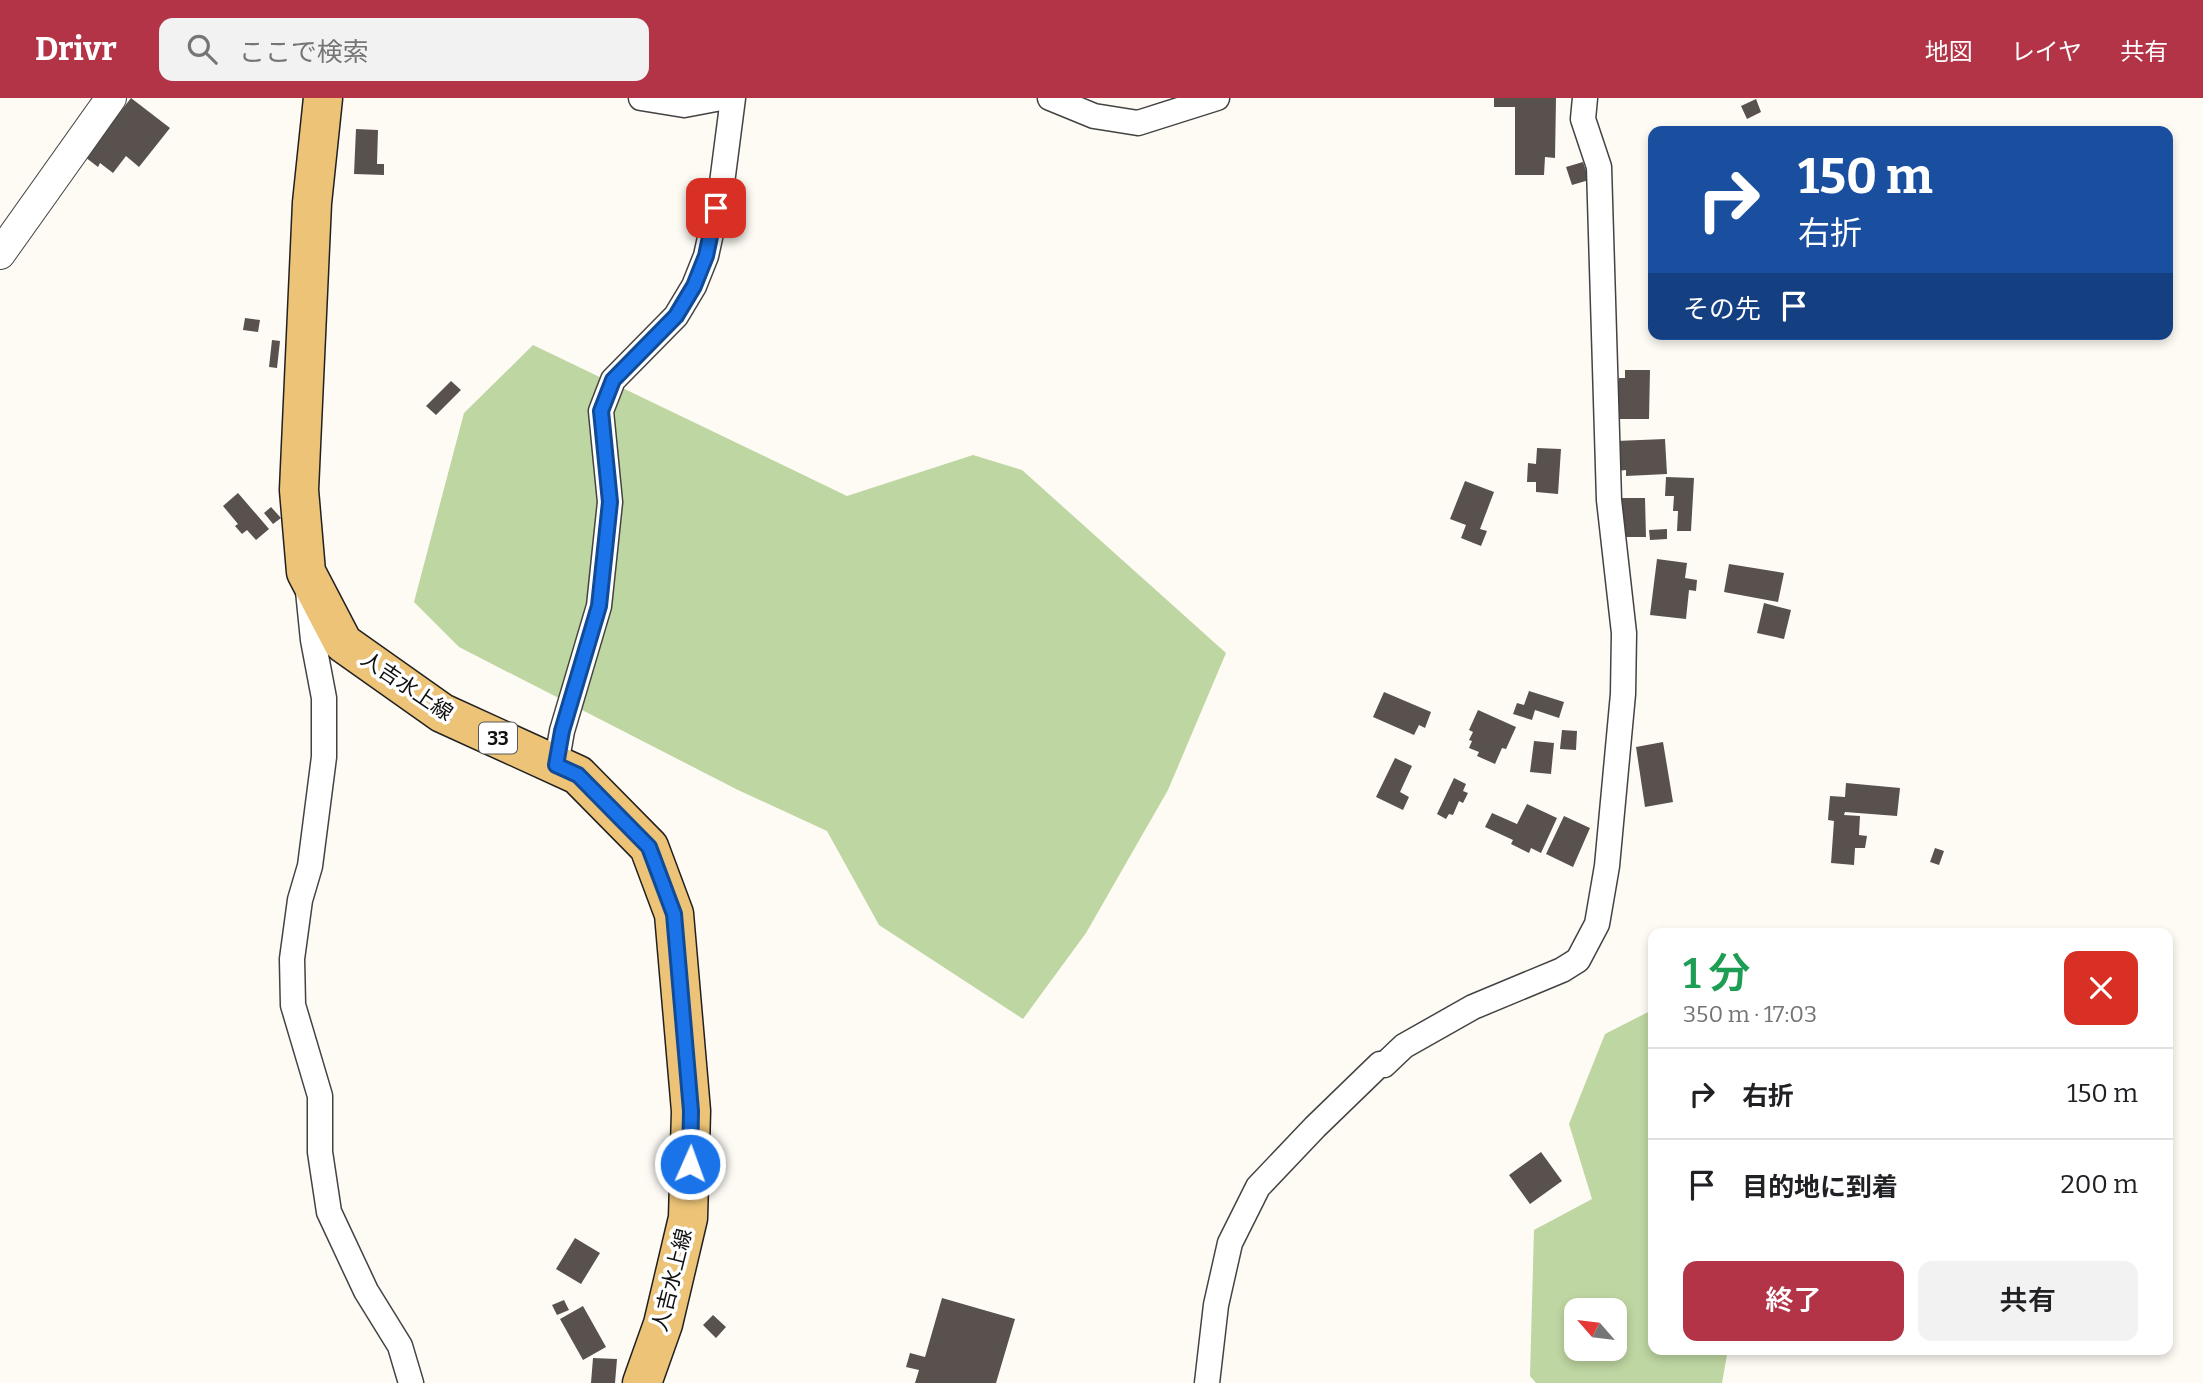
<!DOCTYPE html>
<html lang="ja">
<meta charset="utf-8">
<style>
:root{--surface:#fff;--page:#f2f2f2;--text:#202124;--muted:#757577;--line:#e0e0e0;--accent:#b43447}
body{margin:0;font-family:Bitter,"Noto Sans JP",serif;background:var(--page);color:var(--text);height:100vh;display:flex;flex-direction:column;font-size:26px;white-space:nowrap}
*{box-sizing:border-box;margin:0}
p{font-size:23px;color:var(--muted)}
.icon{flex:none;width:38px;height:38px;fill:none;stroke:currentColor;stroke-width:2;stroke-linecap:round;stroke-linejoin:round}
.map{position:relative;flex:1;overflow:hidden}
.drawer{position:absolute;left:1648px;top:830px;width:525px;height:427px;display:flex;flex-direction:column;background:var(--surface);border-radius:14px;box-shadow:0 4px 10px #0003}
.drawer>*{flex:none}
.banner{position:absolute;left:1648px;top:28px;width:525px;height:214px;border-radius:14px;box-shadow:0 4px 10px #0003;background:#1a4fa0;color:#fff;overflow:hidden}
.needle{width:46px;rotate:298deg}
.fabs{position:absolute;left:1564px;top:1200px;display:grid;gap:14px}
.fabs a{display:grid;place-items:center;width:63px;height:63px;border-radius:14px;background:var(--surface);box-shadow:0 4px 10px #0003;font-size:35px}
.pin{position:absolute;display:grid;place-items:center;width:60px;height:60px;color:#fff;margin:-30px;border-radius:14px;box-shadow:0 4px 10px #0006}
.me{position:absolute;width:77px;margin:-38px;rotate:2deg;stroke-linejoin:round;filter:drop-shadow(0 0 5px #0008)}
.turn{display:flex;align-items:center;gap:24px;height:147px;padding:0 35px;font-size:32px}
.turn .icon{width:91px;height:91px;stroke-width:2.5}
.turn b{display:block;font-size:49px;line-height:60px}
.then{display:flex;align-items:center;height:66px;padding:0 35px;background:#0003;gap:14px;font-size:26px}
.round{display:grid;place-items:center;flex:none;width:74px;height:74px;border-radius:14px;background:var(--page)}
.head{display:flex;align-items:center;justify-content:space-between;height:119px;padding:0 35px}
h1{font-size:42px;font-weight:600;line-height:52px;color:#1e9e55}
.button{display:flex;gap:14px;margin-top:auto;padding:14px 35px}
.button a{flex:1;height:80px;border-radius:14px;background:var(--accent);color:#fff;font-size:28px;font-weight:600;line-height:80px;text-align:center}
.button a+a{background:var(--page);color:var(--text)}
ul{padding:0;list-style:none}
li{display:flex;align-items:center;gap:21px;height:91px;padding:0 35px;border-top:2px solid var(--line)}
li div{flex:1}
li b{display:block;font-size:26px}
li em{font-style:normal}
header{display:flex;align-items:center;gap:42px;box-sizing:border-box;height:98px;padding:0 35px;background:var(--accent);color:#fff}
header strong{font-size:33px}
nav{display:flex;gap:38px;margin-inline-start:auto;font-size:24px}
.search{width:490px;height:63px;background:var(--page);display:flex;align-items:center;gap:18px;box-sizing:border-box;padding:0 24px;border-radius:14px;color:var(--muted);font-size:26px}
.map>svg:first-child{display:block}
</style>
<header>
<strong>Drivr</strong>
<div class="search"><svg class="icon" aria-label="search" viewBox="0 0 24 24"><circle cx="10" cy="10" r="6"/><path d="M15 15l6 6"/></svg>ここで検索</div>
<nav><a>地図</a><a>レイヤ</a><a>共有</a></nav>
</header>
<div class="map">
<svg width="2203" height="1285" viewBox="0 0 2203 1285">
<rect width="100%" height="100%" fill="#fefbf5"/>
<path fill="#bed6a1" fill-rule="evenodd" d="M533,247L847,398L973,357L1022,372L1226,555L1168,692L1086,835L1023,921L879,827L827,733L738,692L459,549L414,504L464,315Z
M1654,911V1251H1728L1722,1285H1536L1530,1278L1534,1132L1592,1101L1569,1026L1605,936ZM1577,1213H1615V1251H1577Z"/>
<path fill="#58514e" d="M131,0L170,30L139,69L126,58L113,75L100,65L98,69L85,59Z
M1494,0H1556L1555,60L1545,59L1544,77H1515V9H1494Z
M1756,1L1761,14L1747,21L1741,8Z
M356,31L378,32L377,66H384V77L354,76Z
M1583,64L1589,82L1572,87L1566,69Z
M245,220L260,222L258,234L243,232Z
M272,242L280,243L277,270L269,269Z
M1625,272H1650L1649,321H1618L1619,280H1625Z
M451,283L461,292L436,317L426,308Z
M1665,341L1667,376L1626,378V372L1617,373L1616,343Z
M1537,350L1561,351L1558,396L1536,394V384H1527L1528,365L1536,366Z
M1666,379L1694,380L1691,433H1677L1678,413H1673L1674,398H1665Z
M1465,383L1494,394L1480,431L1487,433L1481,448L1461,440L1466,427L1450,421Z
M238,395L269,431L256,442L247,432L242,436L235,428L238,426L223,408Z
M1621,400H1645L1646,439H1621Z
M271,409L281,420L273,426L264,415Z
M1667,431V441L1650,442L1649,432Z
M1657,461L1687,465L1685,480L1697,482L1696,493L1689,492L1686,521L1650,517Z
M1729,466L1784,475L1778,504L1724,494Z
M1764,505L1791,512L1784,541L1757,535Z
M1529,593L1564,604L1559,620L1535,612L1532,622L1513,616L1517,605L1524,607Z
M1384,594L1431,614L1425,630L1419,627L1414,637L1373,619Z
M1478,612L1516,629L1506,651L1502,650L1495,666L1477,658L1479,654L1469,650L1472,643L1469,642L1473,634L1469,632Z
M1562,632L1577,633L1576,652L1560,651Z
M1534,643L1554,645L1551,676L1530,674Z
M1663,644L1673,704L1645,709L1636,649Z
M1395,660L1412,668L1400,694L1409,699L1403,712L1376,699Z
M1454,680L1466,686L1463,693L1468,695L1463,705L1459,703L1453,717L1449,716L1446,721L1437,716Z
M1846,685L1900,690L1897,718L1845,714L1844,717L1860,718L1859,737L1867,738L1865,750H1855L1854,767L1831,765L1834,723L1828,722L1830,698L1845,699Z
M1527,706L1557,720L1541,755L1531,750L1529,755L1511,746L1513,742L1485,729L1492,715L1517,726Z
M1564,718L1590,730L1573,769L1546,756Z
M1935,750L1944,753L1939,767L1930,764Z
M1541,1054L1562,1083L1530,1106L1509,1077Z
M575,1140L600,1155L581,1186L556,1171Z
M942,1200L1015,1221L996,1285H915L919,1272L906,1269L910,1255L925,1259Z
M564,1202L569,1212L557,1217L552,1207Z
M583,1208L606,1249L583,1262L560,1221Z
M713,1217L726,1229L716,1240L703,1227Z
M593,1260L617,1261L615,1285H591Z"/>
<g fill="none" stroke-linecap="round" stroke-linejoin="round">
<g stroke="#434343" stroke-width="27">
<path id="minor" d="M641,0L684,7L721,0
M1050,0L1094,18L1138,25L1217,0
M308,493L313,542L324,600V659L310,768L300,802L292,861L293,907L320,998V1054L329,1114L366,1193L400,1248L411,1285
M556,667L562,633L599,508L610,404L601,313L613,282L676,218L694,188L706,158L722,85L733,0
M1207,1285L1216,1207L1230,1145L1258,1089L1315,1029L1380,966L1384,967L1404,948L1473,909L1562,872L1578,862L1597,826L1607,768L1623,596L1624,535L1609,402L1599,69L1583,21L1585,0"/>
</g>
<g stroke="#434343" stroke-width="32">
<path id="tertiary" d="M0,156L111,0"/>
</g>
<g stroke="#212121" stroke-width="41">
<path id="primary" d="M323,0L312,105L299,392L306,474L343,545L442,615L578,677L649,749L674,816L691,1013L688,1120L663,1226L642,1285"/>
</g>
<use href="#minor" stroke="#fff" stroke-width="24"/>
<use href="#tertiary" stroke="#fff" stroke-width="30"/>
<use href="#primary" stroke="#ecc377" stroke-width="38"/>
</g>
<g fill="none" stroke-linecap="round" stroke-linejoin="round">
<g stroke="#114b97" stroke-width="18">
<path id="route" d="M690,1066L691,1013L674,816L649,749L578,677L556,667L562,633L599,508L610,404L601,313L613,282L676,218L694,188L706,158L716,110"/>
</g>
<use href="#route" stroke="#1a73e8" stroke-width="12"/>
</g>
<g text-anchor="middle" stroke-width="7" stroke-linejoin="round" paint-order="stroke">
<rect fill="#fff" stroke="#585858" stroke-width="2" x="479" y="624.5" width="38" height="31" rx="5"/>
<g font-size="19" font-weight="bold" fill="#101010">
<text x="498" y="647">33</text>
</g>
<g font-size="21" fill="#101010" stroke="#fff">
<text transform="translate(407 588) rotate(34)" y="7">人吉水上線</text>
<text transform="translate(672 1182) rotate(-76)" y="7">人吉水上線</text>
</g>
</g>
</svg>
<div class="fabs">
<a><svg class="needle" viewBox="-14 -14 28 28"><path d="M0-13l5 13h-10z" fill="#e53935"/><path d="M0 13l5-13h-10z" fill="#757577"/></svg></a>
</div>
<div class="pin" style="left:716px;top:110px;background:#d93025"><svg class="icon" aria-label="arrive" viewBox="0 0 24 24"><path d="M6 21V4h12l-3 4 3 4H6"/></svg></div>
<svg class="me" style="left:690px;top:1066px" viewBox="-20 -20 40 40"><circle r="17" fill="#1a73e8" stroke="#fff" stroke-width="3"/><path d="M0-11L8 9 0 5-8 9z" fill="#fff"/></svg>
<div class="banner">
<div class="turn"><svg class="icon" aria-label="right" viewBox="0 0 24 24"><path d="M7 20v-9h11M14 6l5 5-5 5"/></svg><div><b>150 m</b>右折</div></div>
<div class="then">その先<svg class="icon" aria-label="arrive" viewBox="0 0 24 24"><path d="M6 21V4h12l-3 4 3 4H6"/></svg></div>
</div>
<section class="drawer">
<div class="head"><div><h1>1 分</h1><p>350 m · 17:03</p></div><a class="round" style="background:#d93025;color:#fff"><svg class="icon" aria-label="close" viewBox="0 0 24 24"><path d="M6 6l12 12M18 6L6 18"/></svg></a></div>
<ul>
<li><svg class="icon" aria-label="right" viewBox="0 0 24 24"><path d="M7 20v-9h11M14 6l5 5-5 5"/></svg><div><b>右折</b></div><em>150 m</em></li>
<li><svg class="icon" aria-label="arrive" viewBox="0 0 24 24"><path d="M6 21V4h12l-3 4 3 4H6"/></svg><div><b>目的地に到着</b></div><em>200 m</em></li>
</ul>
<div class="button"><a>終了</a><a>共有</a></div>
</section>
</div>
